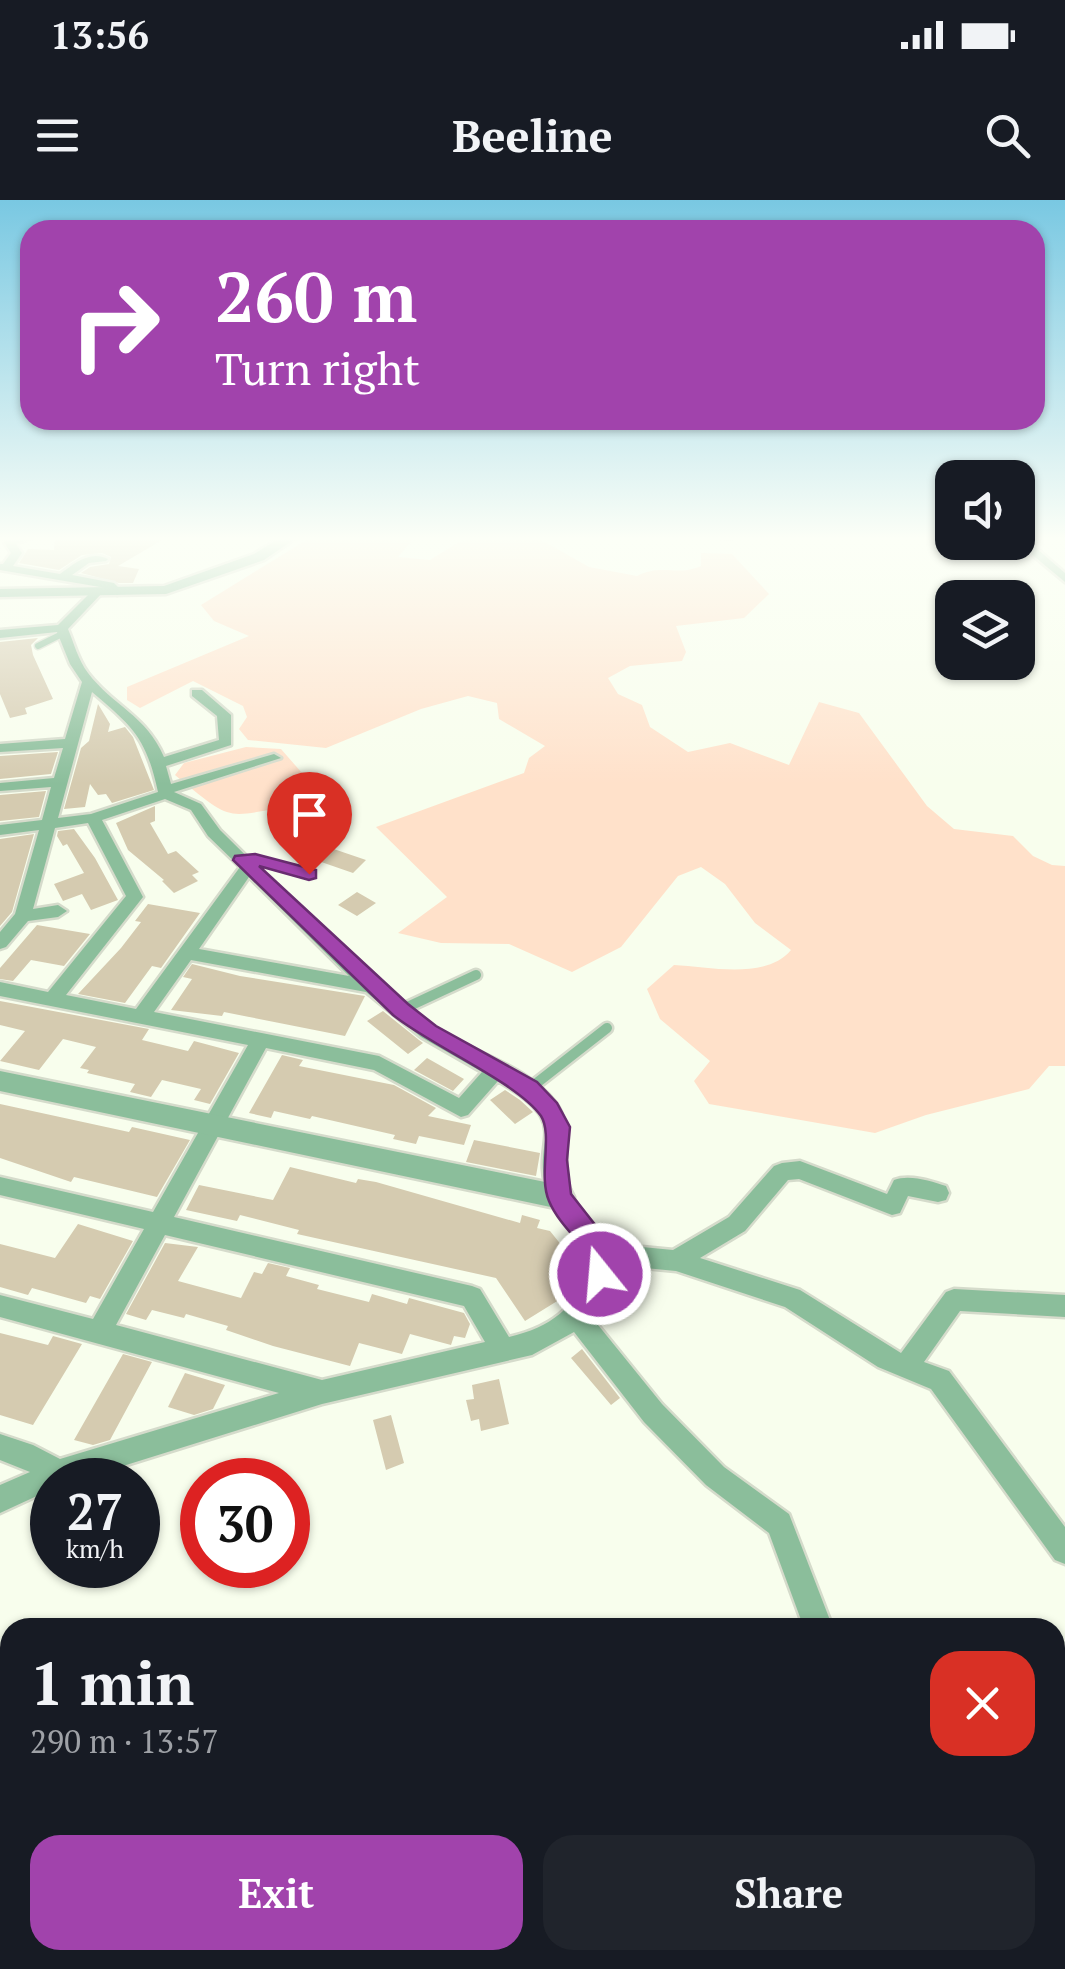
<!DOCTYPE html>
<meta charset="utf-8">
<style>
:root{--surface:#171b24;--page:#20242c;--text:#f1f3f6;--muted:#9ea1a6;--accent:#a143ac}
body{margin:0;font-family:"PT Serif",serif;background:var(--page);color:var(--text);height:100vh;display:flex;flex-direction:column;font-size:38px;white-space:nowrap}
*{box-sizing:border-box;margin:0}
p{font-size:32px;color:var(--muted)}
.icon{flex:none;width:55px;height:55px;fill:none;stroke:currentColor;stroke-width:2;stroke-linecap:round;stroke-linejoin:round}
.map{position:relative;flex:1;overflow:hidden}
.sheet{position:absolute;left:0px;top:1418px;width:1065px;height:352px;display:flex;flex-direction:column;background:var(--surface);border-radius:30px 30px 0 0;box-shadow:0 2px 8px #0004}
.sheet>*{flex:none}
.banner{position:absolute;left:20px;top:20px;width:1025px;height:210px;border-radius:30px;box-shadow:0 2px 8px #0004;background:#a143ac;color:#fff;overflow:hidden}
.buttons{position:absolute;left:935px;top:260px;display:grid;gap:20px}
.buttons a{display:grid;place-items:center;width:100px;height:100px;border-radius:20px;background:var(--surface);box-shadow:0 2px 8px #0004;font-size:50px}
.speed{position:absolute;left:30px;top:1258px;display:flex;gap:20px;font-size:50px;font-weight:700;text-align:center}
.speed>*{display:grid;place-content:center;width:130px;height:130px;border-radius:50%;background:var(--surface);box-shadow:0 2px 8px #0004;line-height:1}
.speed small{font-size:25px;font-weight:400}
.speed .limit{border:15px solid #d22;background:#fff;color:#111}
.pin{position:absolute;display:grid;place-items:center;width:85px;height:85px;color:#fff;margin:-102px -42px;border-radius:50% 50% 50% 0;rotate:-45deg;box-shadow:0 0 10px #0007}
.pin .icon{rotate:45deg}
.me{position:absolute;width:110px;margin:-55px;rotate:343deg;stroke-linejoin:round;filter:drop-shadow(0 0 8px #0008)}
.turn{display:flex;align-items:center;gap:35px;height:210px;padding:0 30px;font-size:45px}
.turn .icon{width:130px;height:130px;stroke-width:2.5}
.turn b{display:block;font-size:70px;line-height:85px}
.round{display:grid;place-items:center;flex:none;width:105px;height:105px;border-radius:30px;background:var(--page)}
.summary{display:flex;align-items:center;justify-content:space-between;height:170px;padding:0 30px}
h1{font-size:60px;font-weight:700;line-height:75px}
.cta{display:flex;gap:20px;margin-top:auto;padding:20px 30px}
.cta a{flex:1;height:115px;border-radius:30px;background:var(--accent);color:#fff;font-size:40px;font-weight:700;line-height:115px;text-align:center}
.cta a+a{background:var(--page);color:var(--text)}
.status{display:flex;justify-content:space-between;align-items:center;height:70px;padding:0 50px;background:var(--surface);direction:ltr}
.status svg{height:28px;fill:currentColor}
header{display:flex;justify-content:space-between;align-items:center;height:130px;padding:0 30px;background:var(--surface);font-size:45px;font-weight:700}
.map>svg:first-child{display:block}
</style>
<div class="status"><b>13:56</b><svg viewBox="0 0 49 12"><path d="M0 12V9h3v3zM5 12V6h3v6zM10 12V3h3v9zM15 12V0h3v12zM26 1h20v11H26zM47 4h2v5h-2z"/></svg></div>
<header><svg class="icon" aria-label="menu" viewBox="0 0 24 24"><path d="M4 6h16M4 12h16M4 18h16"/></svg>Beeline<svg class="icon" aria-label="search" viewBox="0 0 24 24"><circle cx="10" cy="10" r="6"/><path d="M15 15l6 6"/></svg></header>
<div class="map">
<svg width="1065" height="1769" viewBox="0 0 1065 1769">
<rect width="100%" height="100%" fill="#f8feed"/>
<path fill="#ffe1ca" d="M313,336H416L398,357L430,360L459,342L485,336H521L538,338L589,367L637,376C662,363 676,377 701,366V353L732,354L769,394L744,418L676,426L686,452L682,461L630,466L608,478L618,494L642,505L650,527L688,552L730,543L789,565L819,502L859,513L927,606L954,629L1013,636L1033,656L1052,665L1065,666V866H1049L1029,889L926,915L875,933L709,904L694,881L710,861L660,819L647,789L674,765C710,767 766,780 791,750L755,723L725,684L701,667L678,676L621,747L572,772L509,744L441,743L398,733L447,697L376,627L524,573L529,558L545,546L499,519L497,503L468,496L421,509L326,548L248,540L239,529L247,517L243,506L193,481L140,508L127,500V487L249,436L214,421L201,405Z
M246,547L281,549L309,581L299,605C223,616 237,626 175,575L184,563Z"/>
<path fill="#d5cbb0" d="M55,336H169L118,366L139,369L133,383H119L81,373L90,367L109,364L111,357L102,353L82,355L59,370L19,363L28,349L54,350Z
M38,438L31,445L33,455L53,499L25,508L27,514L10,518L0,494V442Z
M98,504L110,524L108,532L125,527L133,537L154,590L112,603L106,594L98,595L90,584L85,607L64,609L81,548L89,541Z
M58,552L51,574L0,579V556Z
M46,591L39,617L0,621V595Z
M155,606V621L150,623L168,654L176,651L199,672L192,675L198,681L174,693L162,681L164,680L128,650L116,623Z
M74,629L95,658L118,700L91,710L82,694L63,701L54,684L84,673L67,644L63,646L57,636L58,631Z
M34,634L12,712L0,726V639Z
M319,644L366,660L353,673L301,655Z
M357,692L376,703L357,716L338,705Z
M148,704L200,713L161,768L152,766L125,803L78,794L121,748L141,722L135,721Z
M37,725L90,734L64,766L31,760L13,781L0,779V768Z
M192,764L240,776L365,796L345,836L224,812L222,816L171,810L192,779L183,777Z
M0,801L149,829L142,840L188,851L194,841L239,853L210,904L194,900L201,889L162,880L151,897L130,892L135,884L87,873L89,870L80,868L96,847L63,839L39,870L0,861L25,831L0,825Z
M383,811L419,840L423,843L408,854L367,821Z
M282,855L303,860L299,866L394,885L436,908L428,916L471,925L464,945L419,936L416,944L393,939L395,935L312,916L310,919L274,911L271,918L249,913Z
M427,858L464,879L453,891L414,870Z
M505,890L520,900L533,912L515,924L490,900Z
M0,904L129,932L132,927L190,940L157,997L74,977L71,982L0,958Z
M474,940L540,953L536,976L466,962Z
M290,967L356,983L358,979L376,982L520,1023L522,1015L540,1020L537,1028L550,1031L583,1072L577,1076L580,1080L575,1090L525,1121L496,1078L297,1034L299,1030L240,1015L237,1021L186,1010L199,985L273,1000Z
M78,1024L133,1041L100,1099L90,1096L86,1103L32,1088L28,1095L0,1087V1044L55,1058Z
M165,1043L198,1047L178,1081L241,1098L254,1072L262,1074L268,1063L290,1068L286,1076L319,1085L317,1089L369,1102L372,1094L407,1104L409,1098L464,1113L470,1124L465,1138L454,1136L451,1145L410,1134L402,1154L359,1143L350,1166L273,1146L226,1130L228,1126L186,1114L184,1118L152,1110L146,1120L126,1114Z
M0,1133L48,1145L53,1136L82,1144L33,1225L0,1215Z
M582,1149L620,1198L611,1205L571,1158Z
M123,1154L152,1162L110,1240L93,1245L74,1240Z
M185,1173L225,1185L213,1209L194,1215L168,1207Z
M499,1179L509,1224L481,1231L479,1219L471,1221L466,1200L474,1199L472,1185Z
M391,1215L404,1263L386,1270L373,1220Z"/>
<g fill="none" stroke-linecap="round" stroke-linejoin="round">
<g stroke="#d5dbcb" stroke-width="9">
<path id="service-far2" d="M38,446L64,433"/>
</g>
<g stroke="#d5dbcb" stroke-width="11">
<path id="service-far1" d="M242,661L255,659L309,674"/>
</g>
<g stroke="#d5dbcb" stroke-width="15">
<path id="service" d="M401,810L476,775
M529,889L607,828"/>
</g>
<g stroke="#d5dbcb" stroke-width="5">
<path id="minor" d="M20,336L34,337L16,344L22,353L13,366L60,374C75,363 90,350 108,359L106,361L89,363L72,375L114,383L123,392L117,395L106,388L0,370V364H3L11,353L4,342Z
M708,336H734L729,339Z
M1018,336H1022L1065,373V382L1017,342Z
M93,390L103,392L68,429C74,443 78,460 88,473C113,506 146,515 164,557L219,540L217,516L192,496V490H202L231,515V545L166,566L171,584L274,554L281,558L174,592L201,604L220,630C288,696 355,771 433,826C472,853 526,865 555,902C576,929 560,960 570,990C576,1009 599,1029 611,1044L673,1050L729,1017L774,966L782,963L800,961L887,994L894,980C909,974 931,981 946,986L949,993L946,1000L938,1002L908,996L900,1013L892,1015L799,979L788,980L745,1031L700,1058L800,1090L901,1153L946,1092L954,1089L1065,1095V1117L960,1111L924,1162L949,1171L1065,1327V1364L1055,1360L931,1189L878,1167L785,1107L676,1071L614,1065L590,1115L662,1204L724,1267L789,1314L833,1428H804L769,1333L706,1285L644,1222L574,1132L532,1155L322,1204L78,1280H52V1289L0,1313V1285L30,1272L0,1260V1234L33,1245L60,1259L279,1193L0,1117V1095L93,1119L144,1029L0,995V977L153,1012L248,845L0,796V782L48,792L126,696L88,623L55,628L33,709L58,705L67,711L58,717L28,721L6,747L0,749V732L15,714L39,630L0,635V625L42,620L51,587L0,591V583L54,578L63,548L0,552V544L65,539L82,482L70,464L57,432L0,438V430L58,425ZM92,492C133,527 146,537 158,592L91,614L58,618ZM165,599L191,610L208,636L240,667L136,809L66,795L143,697L102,620ZM249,677L349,776L199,749ZM191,760L366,792L421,837L482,872L459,898L379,856L154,812ZM266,848L374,870L461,917L468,915L498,881C580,928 525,938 550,999C558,1019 580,1039 593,1056C581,1103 556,1126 509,1137L480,1089L472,1086L174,1017ZM165,1035L464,1106L485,1142L322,1180L116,1125Z
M233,1760H268L265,1769H229Z
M767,1760H801L803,1769H767Z"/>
</g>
<g stroke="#d5dbcb" stroke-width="5">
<path id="tertiary" d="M283,336H299L264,360L166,394L0,397V389L164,386L254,354Z
M0,871L560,985L570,989L574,997L570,1005L560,1009L0,891Z"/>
</g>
<use href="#service-far2" stroke="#8bbe9b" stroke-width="6"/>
<use href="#service-far1" stroke="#8bbe9b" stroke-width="8"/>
<use href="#service" stroke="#8bbe9b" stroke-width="10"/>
<use href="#minor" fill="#8bbe9b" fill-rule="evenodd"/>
<use href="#tertiary" fill="#8bbe9b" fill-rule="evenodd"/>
</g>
<linearGradient id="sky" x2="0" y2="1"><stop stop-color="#79c8e2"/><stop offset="0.58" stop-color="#fcfff7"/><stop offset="1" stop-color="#fcfff7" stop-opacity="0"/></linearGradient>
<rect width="1065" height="584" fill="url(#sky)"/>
<path fill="#a143ac" stroke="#692c70" stroke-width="2.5" d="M255,654L316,670V678L309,680L259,666L408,804L436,826L537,882L557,903L570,927L567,960L571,994L618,1054L609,1083L600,1086L591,1083L587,1074L591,1057C578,1040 557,1021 549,1001C538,976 553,935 541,916C517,882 431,846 393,815L233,660L235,656Z"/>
</svg>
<div class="buttons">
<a><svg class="icon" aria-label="sound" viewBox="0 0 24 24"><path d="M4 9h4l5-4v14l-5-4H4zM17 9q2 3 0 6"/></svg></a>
<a><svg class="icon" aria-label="layers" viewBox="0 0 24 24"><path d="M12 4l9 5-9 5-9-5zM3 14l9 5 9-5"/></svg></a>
</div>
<div class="speed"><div>27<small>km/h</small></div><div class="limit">30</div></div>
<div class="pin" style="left:309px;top:674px;background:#d93025"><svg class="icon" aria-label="arrive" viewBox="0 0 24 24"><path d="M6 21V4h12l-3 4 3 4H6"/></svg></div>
<svg class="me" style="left:600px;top:1074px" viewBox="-20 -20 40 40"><circle r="17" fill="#a143ac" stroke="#fff" stroke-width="3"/><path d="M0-11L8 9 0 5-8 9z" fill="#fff"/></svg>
<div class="banner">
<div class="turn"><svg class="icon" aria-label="right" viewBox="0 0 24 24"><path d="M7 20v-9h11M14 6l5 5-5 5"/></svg><div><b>260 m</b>Turn right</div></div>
</div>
<section class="sheet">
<div class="summary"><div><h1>1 min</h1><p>290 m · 13:57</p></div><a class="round" style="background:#d93025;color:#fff"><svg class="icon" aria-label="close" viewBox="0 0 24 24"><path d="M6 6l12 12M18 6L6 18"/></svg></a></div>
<div class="cta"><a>Exit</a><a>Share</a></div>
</section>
</div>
